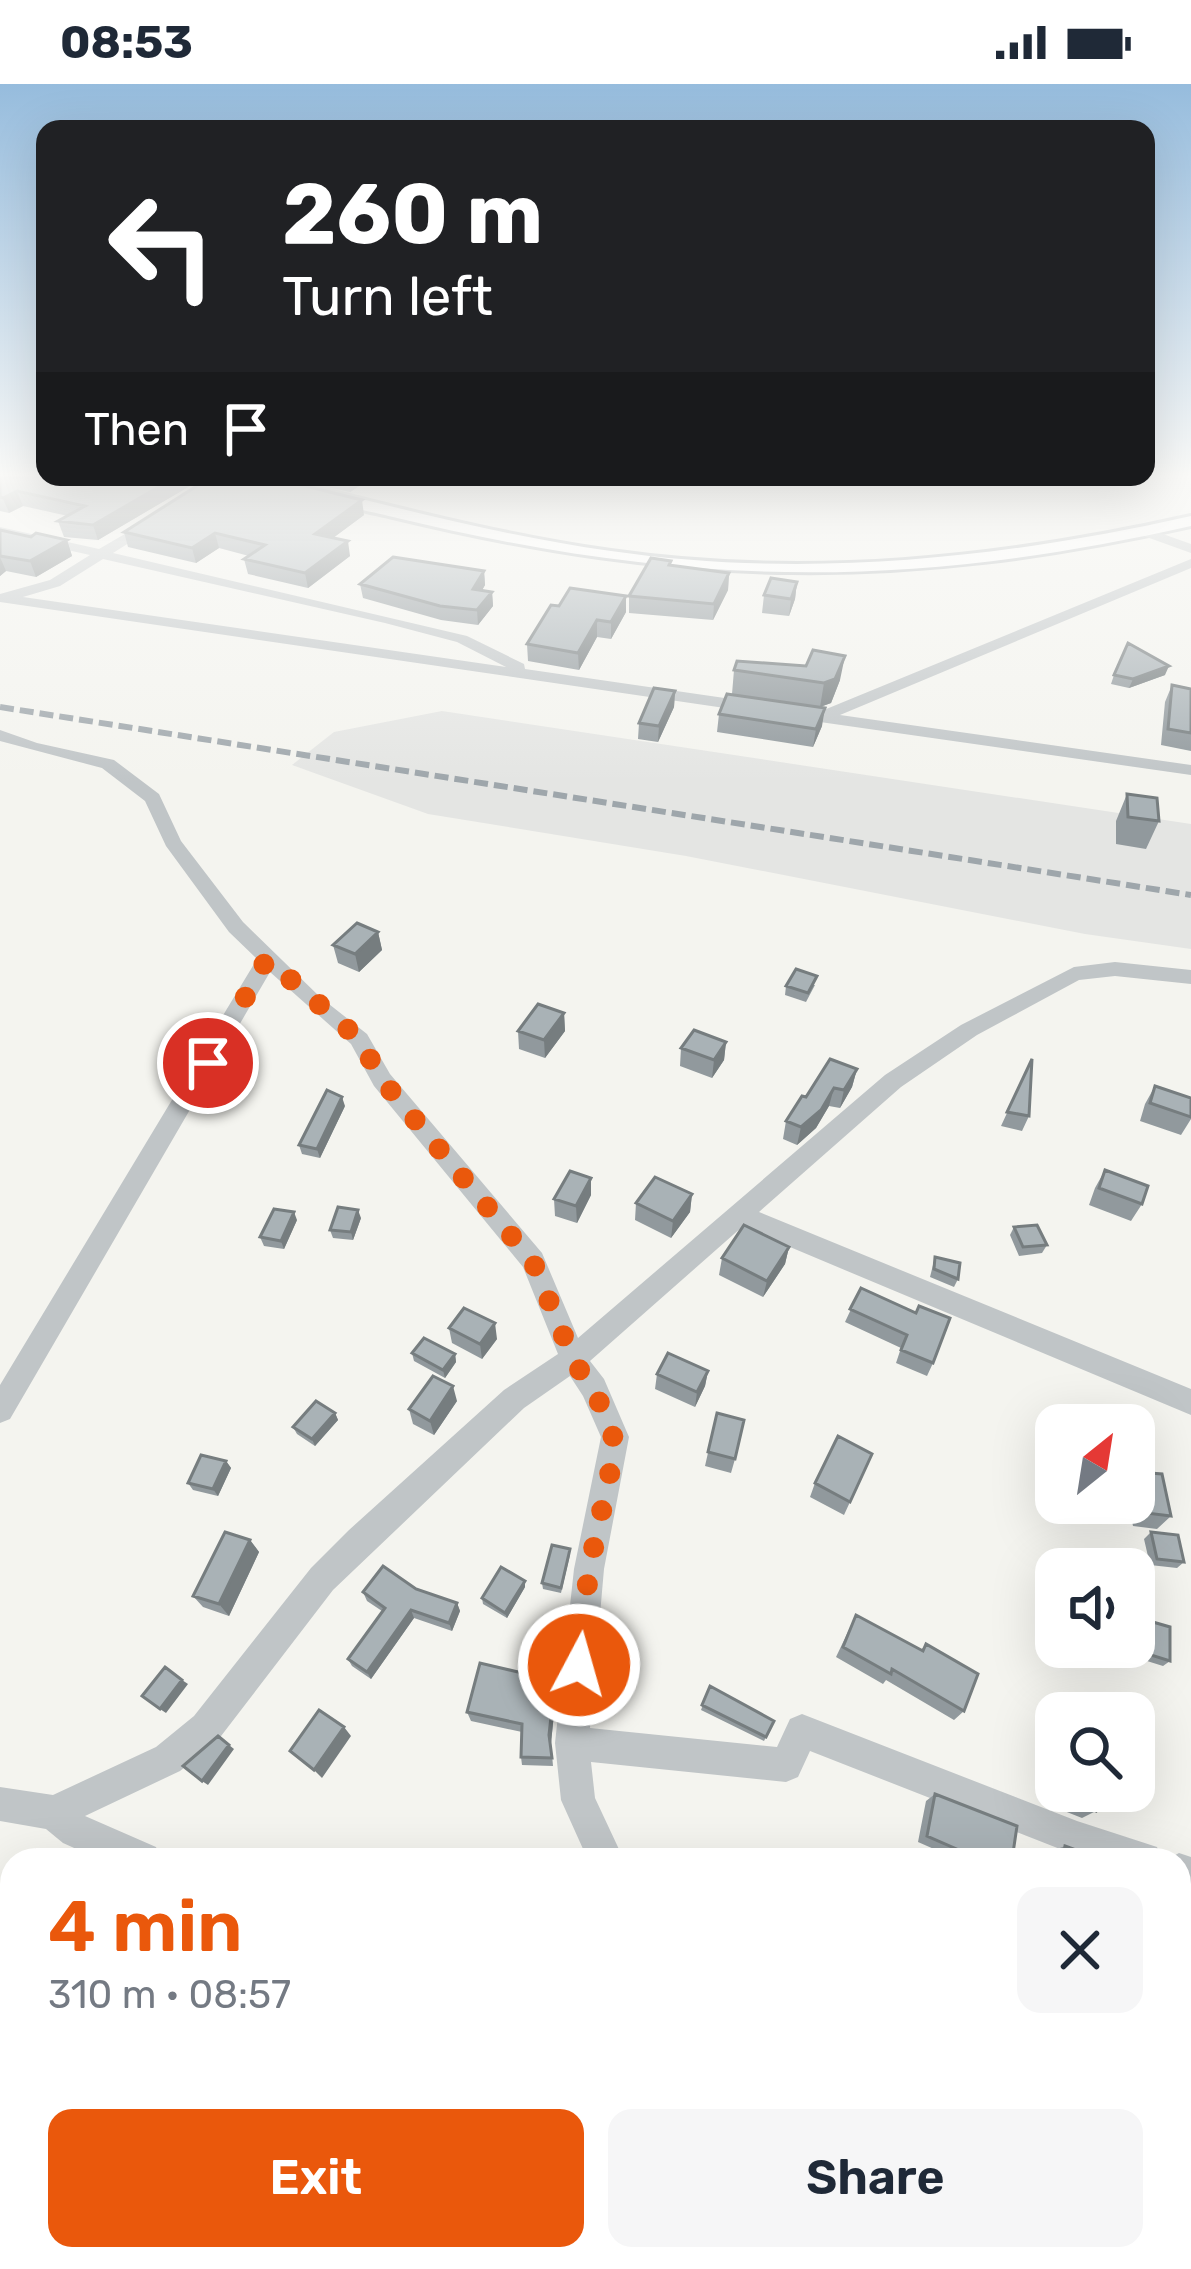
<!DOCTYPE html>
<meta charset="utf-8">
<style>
:root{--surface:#fff;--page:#f6f6f7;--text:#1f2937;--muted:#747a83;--accent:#ea580c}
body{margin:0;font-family:Rubik,sans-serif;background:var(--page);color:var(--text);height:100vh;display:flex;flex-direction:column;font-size:45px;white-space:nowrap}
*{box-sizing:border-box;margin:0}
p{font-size:39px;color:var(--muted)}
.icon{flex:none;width:66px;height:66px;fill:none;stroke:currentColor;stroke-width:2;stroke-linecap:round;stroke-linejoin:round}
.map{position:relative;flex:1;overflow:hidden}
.panel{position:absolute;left:0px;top:1764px;width:1191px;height:423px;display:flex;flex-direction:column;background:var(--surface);border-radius:36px 36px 0 0;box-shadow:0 12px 48px #0002}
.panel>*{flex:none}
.hud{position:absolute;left:36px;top:36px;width:1119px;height:366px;border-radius:24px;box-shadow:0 12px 48px #0002;background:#202124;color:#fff;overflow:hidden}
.needle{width:78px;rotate:30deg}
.buttons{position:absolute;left:1035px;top:1320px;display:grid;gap:24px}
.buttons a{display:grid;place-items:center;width:120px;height:120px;border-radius:24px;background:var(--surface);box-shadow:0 12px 48px #0002;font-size:60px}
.pin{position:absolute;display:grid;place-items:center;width:102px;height:102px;color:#fff;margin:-51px;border:6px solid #fff;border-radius:50%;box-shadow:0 3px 12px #0007}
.me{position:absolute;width:132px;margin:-66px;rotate:6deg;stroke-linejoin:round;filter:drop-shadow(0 0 9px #0008)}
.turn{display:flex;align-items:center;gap:42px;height:252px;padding:0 48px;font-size:54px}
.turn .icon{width:156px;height:156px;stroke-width:2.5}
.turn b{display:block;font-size:84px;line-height:102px}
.then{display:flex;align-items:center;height:114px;padding:0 48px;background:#0003;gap:24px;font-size:45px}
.round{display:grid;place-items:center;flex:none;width:126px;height:126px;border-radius:24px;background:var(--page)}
.headline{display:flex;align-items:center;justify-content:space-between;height:204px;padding:0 48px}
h1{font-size:72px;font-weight:600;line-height:90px;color:var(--accent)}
.button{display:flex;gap:24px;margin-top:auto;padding:24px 48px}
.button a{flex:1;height:138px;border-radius:24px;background:var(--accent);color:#fff;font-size:48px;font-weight:600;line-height:138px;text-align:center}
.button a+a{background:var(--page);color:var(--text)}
.status{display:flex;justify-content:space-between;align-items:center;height:84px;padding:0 60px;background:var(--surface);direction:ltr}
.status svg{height:33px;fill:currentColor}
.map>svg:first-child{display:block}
</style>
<div class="status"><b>08:53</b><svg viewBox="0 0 49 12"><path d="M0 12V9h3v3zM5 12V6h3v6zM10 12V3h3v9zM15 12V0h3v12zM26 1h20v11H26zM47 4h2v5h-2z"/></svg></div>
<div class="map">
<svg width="1191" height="2185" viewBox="0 0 1191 2185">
<rect width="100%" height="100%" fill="#f4f4ef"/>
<path fill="#e4e5e3" d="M442,627L1191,740V865L1085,850L686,772L428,730L292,681L334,648Z"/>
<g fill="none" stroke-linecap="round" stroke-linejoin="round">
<g stroke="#b3b8bb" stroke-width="6">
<path id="major" d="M244,393H272C384,420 496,451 611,467C806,495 1000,475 1191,432V442C901,507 682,503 393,433C354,423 275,412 244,393Z"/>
</g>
<path fill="#c0c5c7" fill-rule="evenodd" d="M154,433L159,434V440L113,469L467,552L524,580L525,585L752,618L760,623L752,628L0,518V510L50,496L90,471L0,451V443L99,465ZM103,475L385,539L457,558L506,583L23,513L60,502Z
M1146,444L1191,460V469L1141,451V445Z
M1191,475V484L840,631L1191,681V691L792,634L784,629L792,624L819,628Z
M0,646L37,659L114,676L159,710L181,757L243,838L320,913L367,950L390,990L542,1169L578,1254L885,991L961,941L1074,883L1115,878L1191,886V900L1115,892L1079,896L977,951L901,1003L759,1128L1191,1305V1331L742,1143L590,1277L604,1295L629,1353L604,1485L590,1644L777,1663L790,1635L802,1630L1077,1737L1157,1763L1162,1776H1088L810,1667L798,1693L786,1698L591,1678L595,1714L624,1776H588L561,1716L555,1659L574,1485L601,1353L583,1312L570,1292L524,1324L333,1506L218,1656L180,1687L85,1732L156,1763L161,1776H101L63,1759L46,1745L0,1737V1703L53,1711L156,1663L194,1632L311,1484L349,1446L504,1306L558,1270L523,1183L374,1002L351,960L270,888L10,1335L0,1339V1301L257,875L229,848L166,762L145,717L102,684L0,657Z
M1179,1769L1191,1773V1809L1179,1805V1776H1166Z
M1179,1982H1191V2022H1179Z"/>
<use href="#major" fill="#fff" fill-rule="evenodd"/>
<path stroke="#9ea6ab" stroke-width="6" stroke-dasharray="14 6" stroke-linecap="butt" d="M0,623L1191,811"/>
</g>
<path fill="#91999d" d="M0,393H205L98,456L64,453L58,437L68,432L23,422L9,429L0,427Z
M281,393H373L350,408Z
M364,431L333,454L350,472L308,504L248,490L244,475L249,472L219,464L196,479L128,463L124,448Z
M0,446L31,453L67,456L72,472L36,493L6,487L0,492Z
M671,477V482L729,489L728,506L713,536L629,529V512Z
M484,487L485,501L482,506L492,508L493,522L478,541L441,536L363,514L360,500Z
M797,498L795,515L789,532L762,529L764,511Z
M551,521L626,528L611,555L597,553L579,586L528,577L527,560Z
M734,586L840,596L831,619L820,623L822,642L813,663L717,648L719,630L732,610Z
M1114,591H1165L1129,604L1111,600Z
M1172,601L1191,605V667L1161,661L1165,618Z
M675,607L674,623L658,658L638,655L639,639Z
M1127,710L1159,737L1146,765L1116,760V737Z
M378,848L382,866L359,888L338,879L333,861Z
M815,901L806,918L785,911L786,902Z
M564,929L565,947L545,974L519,965L518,947Z
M726,958L724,976L712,994L680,982L681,964Z
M1032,975L1029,1032L1022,1047L1001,1042Z
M857,985L852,1003L840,1024L829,1022L816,1044L797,1061L783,1055L786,1037L806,1013Z
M1155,1002L1191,1014V1035L1181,1051L1140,1037L1145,1020Z
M345,1022L320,1074L302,1070L299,1061Z
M1105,1086L1142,1120L1131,1137L1089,1121L1095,1104Z
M692,1110L690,1128L671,1154L635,1136L636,1119Z
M591,1111L577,1139L555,1132L554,1115Z
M361,1134L353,1156L333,1154L330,1146Z
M297,1136L284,1165L264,1162L260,1153Z
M1014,1143L1047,1161L1042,1169L1019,1172L1010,1151Z
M789,1163L785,1180L763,1213L719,1191L722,1174Z
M935,1173L958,1195L954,1203L930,1193Z
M861,1204L933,1279L927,1292L896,1279L901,1264L845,1238Z
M449,1244L497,1255L482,1275L452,1259Z
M412,1269L455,1270L456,1278L445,1294L414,1277Z
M708,1287L705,1302L695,1323L655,1305L657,1290Z
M457,1317L434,1351L413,1340L409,1325Z
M335,1329L338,1336L315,1362L297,1350L293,1343Z
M717,1329L735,1375L731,1389L705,1382Z
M872,1370L844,1431L810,1413L815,1399Z
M226,1377L231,1384L218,1412L193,1406L188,1399Z
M1137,1388L1171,1432L1157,1445L1133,1442L1128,1419H1134V1391Z
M1151,1448L1184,1478L1177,1484L1150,1481L1144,1455Z
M250,1456L259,1468L229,1532L203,1523L193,1512Z
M570,1471L561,1509L543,1505L542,1499Z
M525,1503L507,1534L483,1520L482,1514Z
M416,1505L457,1519L460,1527L452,1547L414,1534L371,1595L352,1582L348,1575L382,1527L367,1517L363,1508Z
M856,1531L921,1566L926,1560L964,1627L954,1636L886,1596L883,1600L836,1573Z
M1139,1534L1170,1577L1163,1582L1131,1572V1563H1134V1538Z
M558,1570L559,1580L551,1659L553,1682L522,1681L521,1673L522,1648L471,1637L467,1628L535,1592Z
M710,1602L774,1637L764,1657L701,1626Z
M1054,1615L1056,1629V1661L1035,1649L1042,1624Z
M1056,1677V1707H1102L1096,1727L1082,1734L1044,1719Z
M935,1710L1012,1776H959L918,1758L926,1717Z
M1065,1762L1087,1776H1051L1052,1767Z
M772,2175H829L833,2185H770Z"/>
<path fill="#767d7f" d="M176,393H205L98,456L93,441Z
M350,393H373L350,408L348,394Z
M17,407L23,422L9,429L3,414Z
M362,416L364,431L318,465L315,450Z
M215,449L219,464L196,479L192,464Z
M67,456L72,472L36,493L30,477Z
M348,457L350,472L308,504L305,489Z
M0,473L6,487L0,492Z
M484,487L485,501L475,519L473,505Z
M729,489L728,506L713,536L714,520Z
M797,498L795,515L789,532L791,515Z
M492,508L493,522L478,541L477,526Z
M626,512V528L611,555V538Z
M597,536V553L579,586L578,569Z
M845,572L840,596L831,619L820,623L824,599Z
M1169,582L1165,591L1129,604L1133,595Z
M675,607L674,623L658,658L659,642Z
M825,624L822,642L813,663L816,645Z
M378,848L382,866L359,888L355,870Z
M564,929L565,947L545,974L544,956Z
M726,958L724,976L712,994L714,976Z
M857,985L852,1003L840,1024L844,1006Z
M834,1004L829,1022L816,1044L797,1061L801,1043Z
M342,1013L345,1022L320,1074L317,1065Z
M591,1094V1111L577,1139L576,1122Z
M692,1110L690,1128L671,1154L673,1137Z
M358,1126L361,1134L353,1156L351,1148Z
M294,1128L297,1136L284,1165L281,1157Z
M789,1163L785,1180L763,1213L767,1197Z
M495,1239L497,1255L482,1275L480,1260Z
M455,1270L456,1278L445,1294L443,1286Z
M708,1287L705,1302L695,1323L697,1308Z
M453,1302L457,1317L434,1351L430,1337Z
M335,1329L338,1336L315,1362L312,1355Z
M226,1377L231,1384L218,1412L213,1405Z
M250,1456L259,1468L229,1532L219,1520Z
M525,1497V1503L507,1534L505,1529Z
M457,1519L460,1527L452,1547L449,1539Z
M411,1526L414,1534L371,1595L367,1588Z
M558,1570L559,1580L551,1659L549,1651Z
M182,1596L188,1600L166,1629L160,1625Z
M344,1643L351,1652L322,1694L314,1686Z
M229,1661L234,1665L208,1701L202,1697Z
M12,1985V2012L0,2032V2004Z
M22,2175H51L65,2185H35Z
M226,2175H246L256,2185H236Z"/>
<path fill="#a9b2b6" stroke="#767d7f" stroke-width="3" d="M0,393H176L93,441L58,437L85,422L17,407L3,414L0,413Z
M211,393H269L362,416L315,450L348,457L305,489L244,475L265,461L215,449L192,464L124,448Z
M0,446L31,453L36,449L67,456L30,477L0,472Z
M393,473L484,487L473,505L492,508L477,526L440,522L360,500Z
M651,474L671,477L669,481L729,489L714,520L629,512Z
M771,494L797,498L791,515L764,511Z
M570,504L626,512L611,538L597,536L578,569L527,560L551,521L559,522Z
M1128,559L1169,582L1133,595L1114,591Z
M813,566L845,572L835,595L824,599L734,586L737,577L806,582Z
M1172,601L1191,605V649L1168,645Z
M654,604L675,607L659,642L639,639Z
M727,610L825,624L816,645L719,630Z
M1127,710L1157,714L1159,737L1128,733Z
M357,839L378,848L355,870L333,861Z
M796,885L817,892L808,909L786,902Z
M538,920L564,929L544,956L518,947Z
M694,946L726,958L714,976L681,964Z
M830,975L857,985L844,1006L834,1004L821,1026L801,1043L786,1037L802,1012L806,1013Z
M1032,975L1029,1032L1007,1028Z
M1155,1002L1191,1014V1033L1150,1019Z
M327,1006L342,1013L317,1065L299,1061Z
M1105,1086L1148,1102L1142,1120L1099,1104Z
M570,1087L591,1094L576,1122L554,1115Z
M655,1093L692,1110L673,1137L636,1119Z
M338,1123L358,1126L351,1148L330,1146Z
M274,1125L294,1128L281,1157L260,1153Z
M744,1141L789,1163L767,1197L722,1174Z
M1037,1141L1047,1161L1023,1163L1014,1143Z
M935,1173L960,1179L958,1195L934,1185Z
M861,1204L916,1229L919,1222L950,1234L933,1279L901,1266L907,1251L850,1225Z
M464,1224L495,1239L480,1260L449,1244Z
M424,1254L455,1270L443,1286L412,1269Z
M668,1269L708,1287L697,1308L657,1290Z
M433,1292L453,1302L430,1337L409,1325Z
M316,1317L335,1329L312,1355L293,1343Z
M717,1329L744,1336L735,1375L708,1368Z
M838,1352L872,1370L850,1418L815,1399Z
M201,1371L226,1377L213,1405L188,1399Z
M1137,1388L1162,1390L1171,1432L1146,1429Z
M225,1448L250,1456L219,1520L193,1512Z
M1151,1448L1178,1451L1184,1478L1157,1475Z
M552,1461L570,1465L561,1504L542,1499Z
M383,1482L416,1505L457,1519L449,1539L411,1526L367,1588L348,1575L385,1524L363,1508Z
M501,1483L525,1497L505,1529L482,1514Z
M856,1531L923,1567L926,1560L978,1590L964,1627L892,1585L891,1590L843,1563Z
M1139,1534L1170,1543V1577L1138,1567Z
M540,1567L558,1570L549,1651L552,1674L521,1673L522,1640L467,1628L480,1579L535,1592Z
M165,1583L182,1596L160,1625L142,1612Z
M710,1602L774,1637L766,1653L702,1621Z
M1054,1615L1081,1629H1056V1645L1047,1640Z
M319,1626L344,1643L314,1686L290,1667Z
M218,1652L229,1661L202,1697L183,1682Z
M1058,1707H1102L1096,1727L1057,1712Z
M935,1710L1017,1742L1012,1776H982L927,1752Z
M1065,1762L1087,1770V1776H1063Z
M36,1766L50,1776H29Z
M12,1925V1985L0,2004V1945Z
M12,2057V2103L0,2095V2078Z
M22,2175L35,2185H15Z
M198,2175H226L236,2185H192Z
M361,2175H401L396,2185H355Z
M569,2175H642L652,2183L651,2185H580Z
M779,2175H824L834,2179L833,2185H778Z"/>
<linearGradient id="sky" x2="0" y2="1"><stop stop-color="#96bcdd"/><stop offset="0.56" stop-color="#fafaf8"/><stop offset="1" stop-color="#fafaf8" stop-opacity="0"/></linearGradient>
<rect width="1191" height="699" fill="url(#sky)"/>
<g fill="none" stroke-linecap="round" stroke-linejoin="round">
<path stroke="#ea580c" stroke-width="21" stroke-dasharray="0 37.8" d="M208,979L267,875L359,955L382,996L533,1178L573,1275L612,1339L614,1370L589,1485L579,1581"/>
</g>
</svg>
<div class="buttons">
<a><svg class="needle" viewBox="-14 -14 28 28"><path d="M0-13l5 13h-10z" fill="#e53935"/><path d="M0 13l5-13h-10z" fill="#747a83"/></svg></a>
<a><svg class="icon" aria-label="sound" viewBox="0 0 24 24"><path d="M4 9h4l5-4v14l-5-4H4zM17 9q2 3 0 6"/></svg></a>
<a><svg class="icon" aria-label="search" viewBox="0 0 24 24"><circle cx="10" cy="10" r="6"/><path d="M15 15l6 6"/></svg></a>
</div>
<div class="pin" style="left:208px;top:979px;background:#d93025"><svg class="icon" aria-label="arrive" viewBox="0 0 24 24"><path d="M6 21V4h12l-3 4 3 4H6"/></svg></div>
<svg class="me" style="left:579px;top:1581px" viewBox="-20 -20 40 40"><circle r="17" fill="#ea580c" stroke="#fff" stroke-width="3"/><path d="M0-11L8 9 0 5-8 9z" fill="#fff"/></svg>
<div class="hud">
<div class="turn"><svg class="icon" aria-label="left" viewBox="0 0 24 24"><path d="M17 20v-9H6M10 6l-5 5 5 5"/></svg><div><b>260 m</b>Turn left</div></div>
<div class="then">Then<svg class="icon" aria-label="arrive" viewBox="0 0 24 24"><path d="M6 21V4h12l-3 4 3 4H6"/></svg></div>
</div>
<section class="panel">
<div class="headline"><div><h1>4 min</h1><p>310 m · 08:57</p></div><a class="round"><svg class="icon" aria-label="close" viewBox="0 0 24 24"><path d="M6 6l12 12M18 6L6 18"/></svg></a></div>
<div class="button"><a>Exit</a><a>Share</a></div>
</section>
</div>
